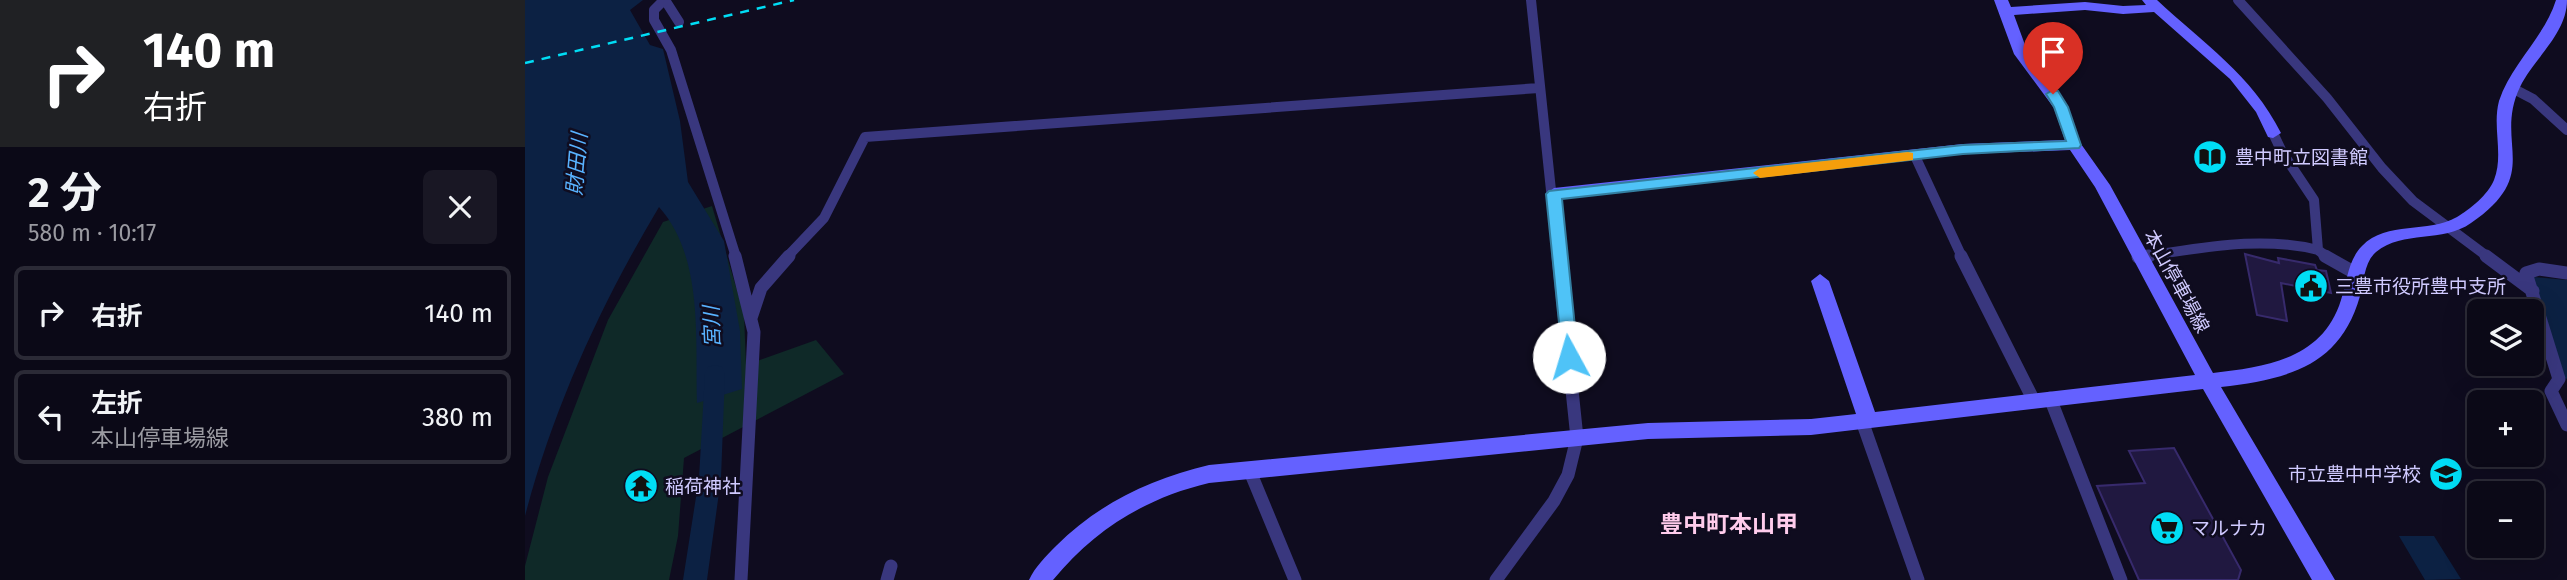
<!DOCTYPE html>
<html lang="ja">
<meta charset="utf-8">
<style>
:root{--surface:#0b0917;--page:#191724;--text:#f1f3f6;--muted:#9a9aa1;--line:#2b2a36}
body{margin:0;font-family:"Fira Sans","Noto Sans JP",sans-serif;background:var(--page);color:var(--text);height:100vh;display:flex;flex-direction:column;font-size:26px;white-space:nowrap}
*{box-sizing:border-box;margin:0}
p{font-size:23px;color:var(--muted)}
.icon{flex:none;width:38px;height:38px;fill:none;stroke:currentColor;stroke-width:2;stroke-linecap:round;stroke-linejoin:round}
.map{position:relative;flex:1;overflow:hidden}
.side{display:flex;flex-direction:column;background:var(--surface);width:525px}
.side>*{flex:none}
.hud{background:#202124;color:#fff;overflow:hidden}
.tools{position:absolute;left:1942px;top:299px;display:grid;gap:14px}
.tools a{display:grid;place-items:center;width:77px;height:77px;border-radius:10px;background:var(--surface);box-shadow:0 7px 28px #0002,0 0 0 2px var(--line);font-size:35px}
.pin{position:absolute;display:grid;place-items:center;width:60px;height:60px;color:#fff;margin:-72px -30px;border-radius:50% 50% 50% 0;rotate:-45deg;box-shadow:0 0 7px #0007}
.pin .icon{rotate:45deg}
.me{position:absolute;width:77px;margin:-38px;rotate:354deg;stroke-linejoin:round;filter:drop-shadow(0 0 5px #0008)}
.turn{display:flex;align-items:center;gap:24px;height:147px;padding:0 28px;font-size:32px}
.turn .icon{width:91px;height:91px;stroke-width:2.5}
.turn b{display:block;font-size:49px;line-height:60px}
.round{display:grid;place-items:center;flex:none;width:74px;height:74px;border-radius:10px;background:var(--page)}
.head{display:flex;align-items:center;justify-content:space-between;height:119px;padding:0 28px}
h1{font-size:42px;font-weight:700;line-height:52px}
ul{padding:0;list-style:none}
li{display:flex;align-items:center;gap:21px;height:94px;margin:0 14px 10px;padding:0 14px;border:4px solid var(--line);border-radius:10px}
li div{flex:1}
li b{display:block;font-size:26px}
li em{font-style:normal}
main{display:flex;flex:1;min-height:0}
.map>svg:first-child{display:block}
</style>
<main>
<section class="side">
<div class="hud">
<div class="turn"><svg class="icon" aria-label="right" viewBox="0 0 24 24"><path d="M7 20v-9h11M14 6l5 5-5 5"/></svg><div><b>140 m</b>右折</div></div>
</div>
<div class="head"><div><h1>2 分</h1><p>580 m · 10:17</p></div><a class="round"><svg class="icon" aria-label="close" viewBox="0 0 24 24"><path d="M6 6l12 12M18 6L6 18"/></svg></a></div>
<ul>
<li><svg class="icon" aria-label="right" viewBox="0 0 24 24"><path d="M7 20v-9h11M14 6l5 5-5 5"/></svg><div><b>右折</b></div><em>140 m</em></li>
<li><svg class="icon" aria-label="left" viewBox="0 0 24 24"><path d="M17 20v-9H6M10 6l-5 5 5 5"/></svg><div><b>左折</b><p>本山停車場線</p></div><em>380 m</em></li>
</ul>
</section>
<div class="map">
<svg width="2042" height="580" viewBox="0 0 2042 580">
<rect width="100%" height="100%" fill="#0f0c1f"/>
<path fill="#0f2928" d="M187,206L219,314L221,365L291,340L319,374L159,458L153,536L144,580H0V566L23,477L83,320L138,222Z"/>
<path fill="#0c2143" d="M0,0H118L105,10L125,45L138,49L155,121L163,182L199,241L215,331L217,389L172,403C170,340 179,257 134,207C76,304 29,406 0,516Z
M2008,277L2042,280V379L2035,375Z
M1874,536H1909L1936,579L1900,580Z"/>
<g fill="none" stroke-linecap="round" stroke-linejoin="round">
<path fill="#0c2143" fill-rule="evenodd" d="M190,365L197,367L200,373L196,478L182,580H158L174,478L180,373L183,367Z"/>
</g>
<path fill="#201840" stroke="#372a6c" stroke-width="2" d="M1720,254L1754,263L1753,258L1790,265L1792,270L1801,271L1806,293L1756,283L1762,321L1732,315Z
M1649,448L1716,570L1713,580H1614L1572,486L1620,483L1604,451Z"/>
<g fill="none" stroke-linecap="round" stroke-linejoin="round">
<path stroke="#39377e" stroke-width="10" d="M139,0L129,10V20L146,50L211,257
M140,0L154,22
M1006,0L1033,257
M1713,0L1802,98L1857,168L1888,201L1963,257
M1987,88L2008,99L2042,130
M1748,133L1757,152L1789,200L1793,250L1802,257
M1390,156L1437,257
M262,257L299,218L340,137L1014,88
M1613,257C1674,249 1733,235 1793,250"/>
<path stroke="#39377e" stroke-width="13" d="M210,256L229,332L216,580
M1436,256L1508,399
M1800,256L1832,274
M1961,256L2008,291
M1613,257L1624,256
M2042,273L2014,269L2001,273L2034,379L2026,391L2042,425
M226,318L236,288L264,256
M1525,398L1596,580
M1337,421L1393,580
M724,469L770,580
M362,580L366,566
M971,580L1029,501L1043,475L1052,438L1033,256"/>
<path fill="#6461ff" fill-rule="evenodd" d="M1469,0H1483L1486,7L1560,2L1598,6L1621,5L1617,0H1632C1678,43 1727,75 1756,133L1748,138L1743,137L1731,112L1705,79L1629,12L1598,14L1560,10L1489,15L1503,53L1543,107L1556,144L1585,185L1688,373C1741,367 1798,359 1816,300C1822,282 1823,260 1837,246C1862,220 1903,234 1932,217C1945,209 1963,195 1969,180C1979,155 1967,127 1974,101C1986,64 2019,38 2031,0H2042C2042,34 2009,58 1995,87C1968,144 2019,173 1946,223C1918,243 1878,230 1851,252C1839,262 1839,282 1835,296C1815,367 1762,379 1696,387L1810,580H1787L1678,389L1286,435L1123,439L684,483C621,498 570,529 528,580H504C510,567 521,556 531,546C574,503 626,479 684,465L1123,423L1286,419L1331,414L1286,281L1295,274L1304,281L1350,412L1670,375L1570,187L1545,150L1438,154L1029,200L1021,194L1029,188L1438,144L1540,140L1529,108L1489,54Z"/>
<path stroke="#00ddf5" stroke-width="2.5" stroke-dasharray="9 8" stroke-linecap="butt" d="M0,63L269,0"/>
</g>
<path fill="#4fc3f7" stroke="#337fa1" stroke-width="2" d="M1528,90L1533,91L1543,107L1556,145L1554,148L1438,154L1037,199L1053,357L1044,364L1038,362L1021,194L1024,191L1438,145L1541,141L1529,107L1521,94Z"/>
<path fill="#f59e0b" d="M1383,152L1388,153V160L1235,178L1228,173L1235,168Z"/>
<defs>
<g id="library-disc" transform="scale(1.75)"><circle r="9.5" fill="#00ddf5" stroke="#0f0c1f"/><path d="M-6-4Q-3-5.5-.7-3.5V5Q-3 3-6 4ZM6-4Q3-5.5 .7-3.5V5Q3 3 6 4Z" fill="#111"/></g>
<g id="civic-disc" transform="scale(1.75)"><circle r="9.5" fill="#00ddf5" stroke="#0f0c1f"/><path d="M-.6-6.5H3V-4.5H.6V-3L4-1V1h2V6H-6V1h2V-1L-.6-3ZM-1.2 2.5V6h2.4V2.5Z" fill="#111"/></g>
<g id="school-disc" transform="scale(1.75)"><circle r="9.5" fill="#00ddf5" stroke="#0f0c1f"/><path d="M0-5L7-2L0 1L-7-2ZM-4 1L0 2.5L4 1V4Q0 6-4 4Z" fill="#111"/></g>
<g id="temple-disc" transform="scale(1.75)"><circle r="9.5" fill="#00ddf5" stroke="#0f0c1f"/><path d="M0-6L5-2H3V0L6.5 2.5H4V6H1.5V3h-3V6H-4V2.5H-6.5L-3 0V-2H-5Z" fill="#111"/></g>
<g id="supermarket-disc" transform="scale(1.75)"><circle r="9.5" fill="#00ddf5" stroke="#0f0c1f"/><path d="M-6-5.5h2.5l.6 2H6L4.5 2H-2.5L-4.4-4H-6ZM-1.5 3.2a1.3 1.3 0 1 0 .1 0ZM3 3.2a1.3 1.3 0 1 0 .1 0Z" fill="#111"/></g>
</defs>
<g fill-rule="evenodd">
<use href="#library-disc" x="1685" y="157"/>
<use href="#civic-disc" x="1786" y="286"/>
<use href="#school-disc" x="1921" y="474"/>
<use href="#temple-disc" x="116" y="486"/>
<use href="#supermarket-disc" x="1642" y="528"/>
</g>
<g text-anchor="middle" stroke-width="5" stroke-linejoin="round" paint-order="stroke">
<g font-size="19" fill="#d0caff" stroke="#0f0c1f" text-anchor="start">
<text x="1710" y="164">豊中町立図書館</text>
<text x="1810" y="293">三豊市役所豊中支所</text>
<text x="1896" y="481" text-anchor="end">市立豊中中学校</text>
<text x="140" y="493">稲荷神社</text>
<text x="1666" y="535">マルナカ</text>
</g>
<g font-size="19" fill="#d0caff" stroke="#0f0c1f">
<text transform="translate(1652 281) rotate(61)" y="7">本山停車場線</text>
</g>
<g font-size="21" font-style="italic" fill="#58b2ff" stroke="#0f0c1f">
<text transform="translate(52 164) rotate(-85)" y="7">財田川</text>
<text transform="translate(187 327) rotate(-92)" y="7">宮川</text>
</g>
<g font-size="23" font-weight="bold" fill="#ffccec" stroke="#0f0c1f">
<text x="1204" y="532">豊中町本山甲</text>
</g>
</g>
</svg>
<div class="tools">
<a><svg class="icon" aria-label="layers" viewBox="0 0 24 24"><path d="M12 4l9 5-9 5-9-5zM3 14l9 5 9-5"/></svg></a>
<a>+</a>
<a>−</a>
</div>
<div class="pin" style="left:1528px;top:94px;background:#d93025"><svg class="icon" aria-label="arrive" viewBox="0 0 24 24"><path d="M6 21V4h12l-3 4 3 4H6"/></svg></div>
<svg class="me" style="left:1044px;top:357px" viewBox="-20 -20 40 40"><circle r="19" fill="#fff"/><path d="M0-13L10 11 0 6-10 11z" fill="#4fc3f7"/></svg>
</div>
</main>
